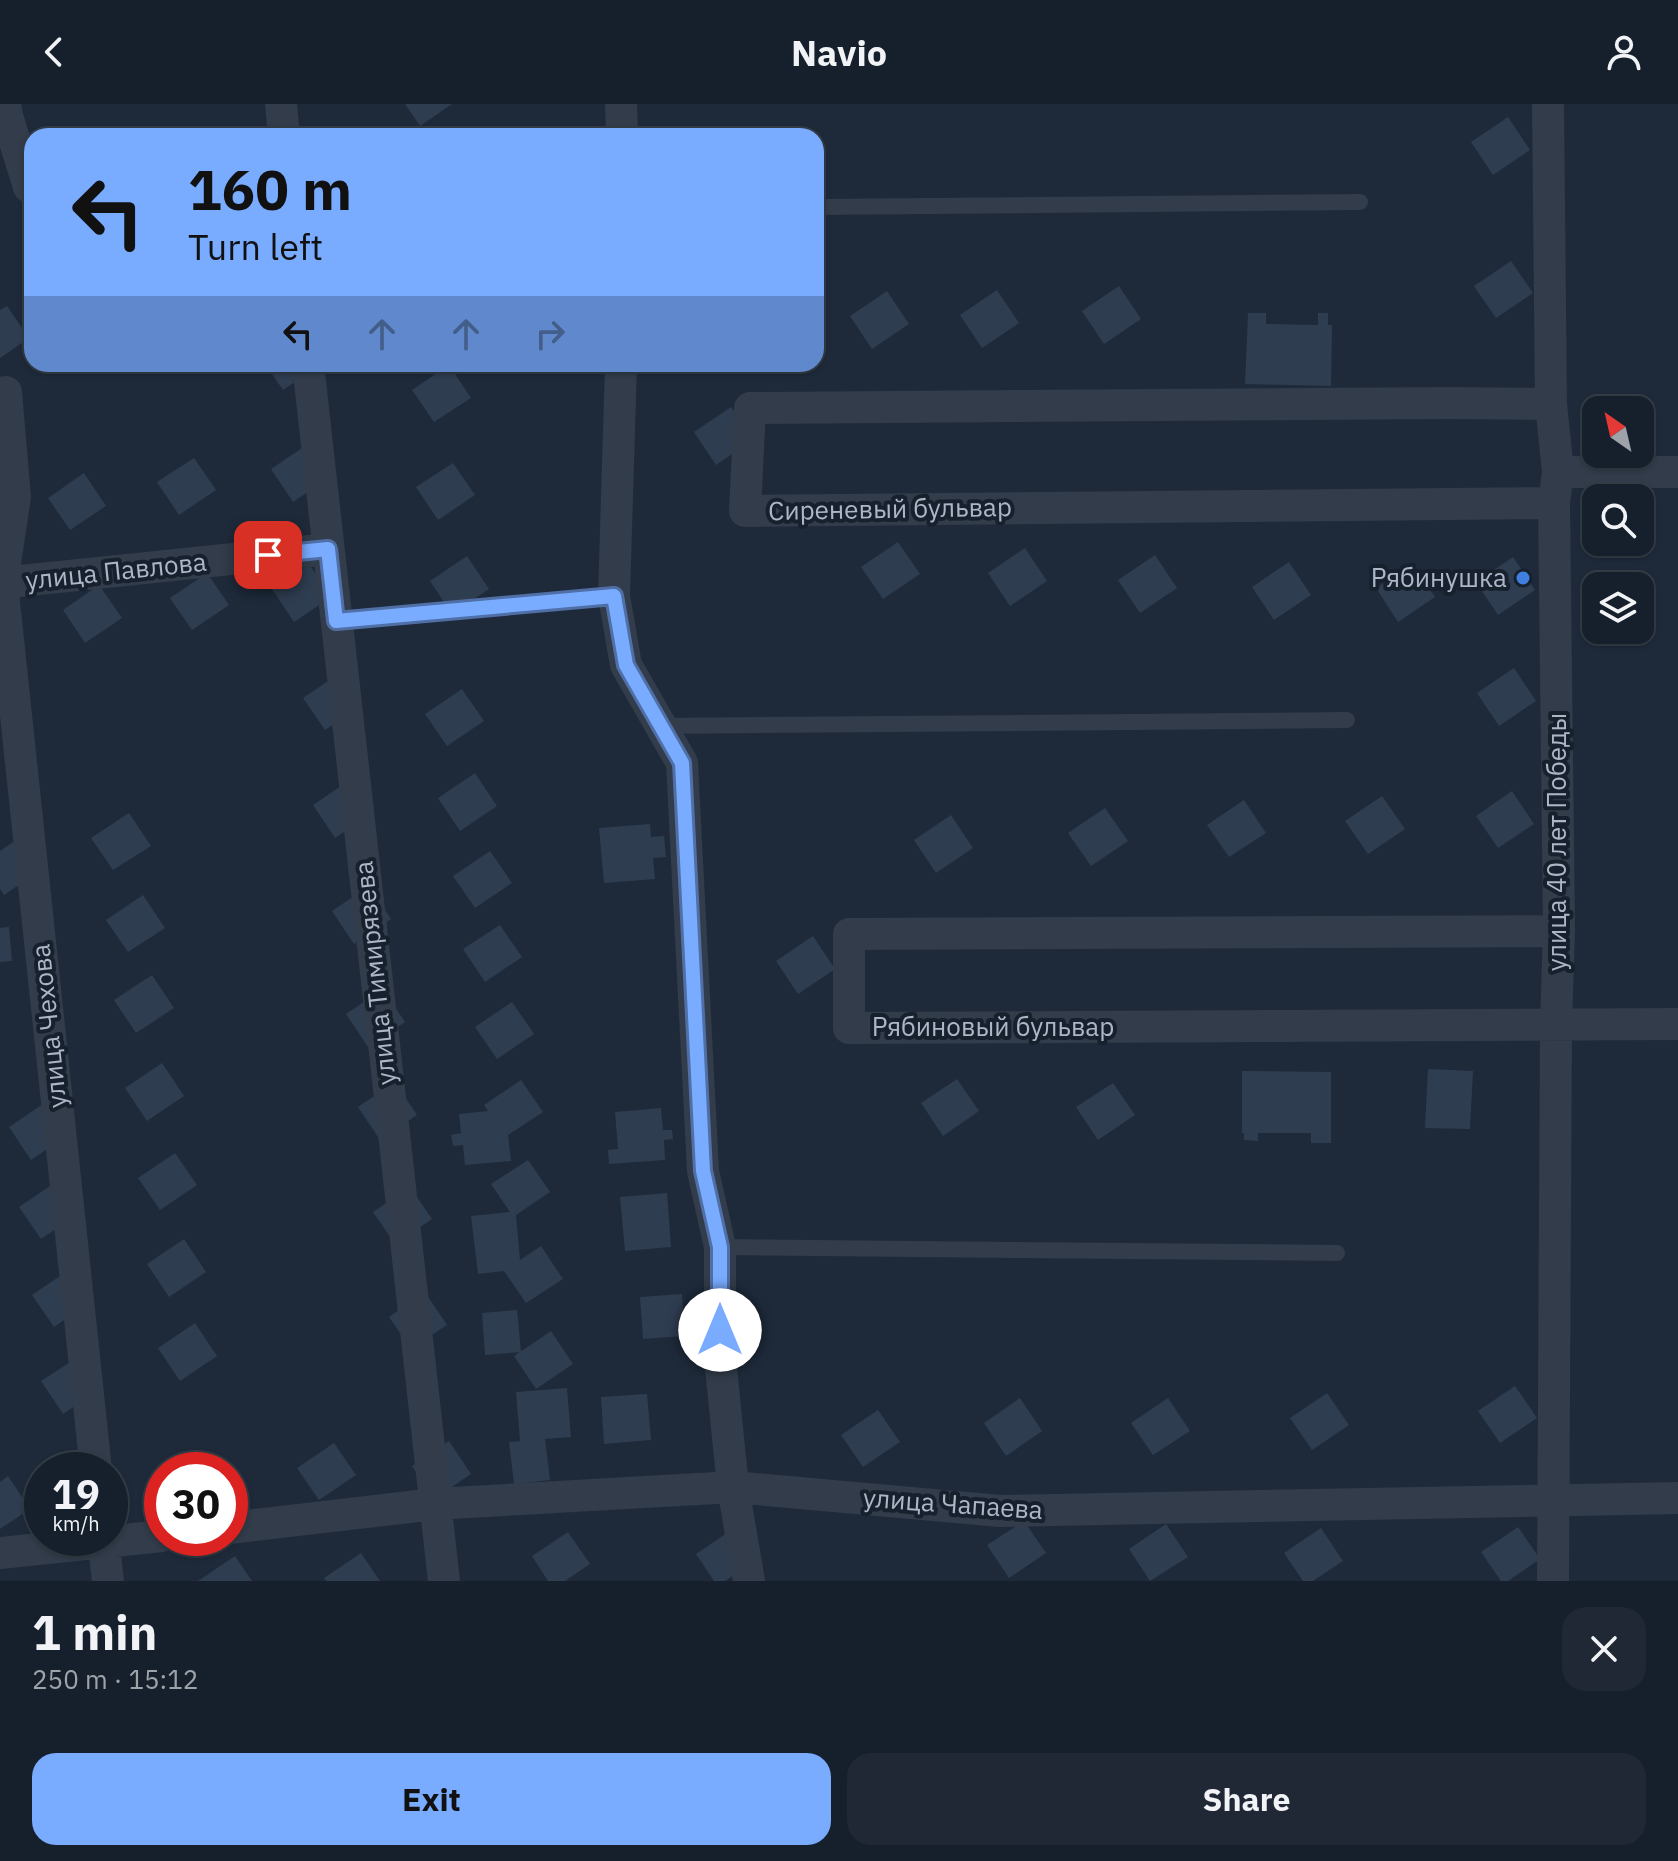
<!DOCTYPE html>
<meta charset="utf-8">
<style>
:root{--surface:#16202c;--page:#1f2834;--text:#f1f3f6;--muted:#9ea3a9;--line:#353e48;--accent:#79abff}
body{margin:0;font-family:"IBM Plex Sans",sans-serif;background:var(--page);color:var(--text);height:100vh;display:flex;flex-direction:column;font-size:30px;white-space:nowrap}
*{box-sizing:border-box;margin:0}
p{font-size:26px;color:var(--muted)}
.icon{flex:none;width:44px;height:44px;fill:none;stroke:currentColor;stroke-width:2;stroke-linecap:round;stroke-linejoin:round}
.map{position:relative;height:1477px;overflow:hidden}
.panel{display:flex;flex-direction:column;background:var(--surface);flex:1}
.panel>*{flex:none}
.top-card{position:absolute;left:24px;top:24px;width:800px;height:244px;border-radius:24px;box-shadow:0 2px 6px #0004,0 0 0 2px var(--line);background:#79abff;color:#111;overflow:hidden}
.needle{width:52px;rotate:326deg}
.buttons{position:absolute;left:1582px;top:292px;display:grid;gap:16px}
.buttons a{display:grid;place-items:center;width:72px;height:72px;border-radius:16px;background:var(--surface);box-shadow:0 2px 6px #0004,0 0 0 2px var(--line);font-size:40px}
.speed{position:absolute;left:24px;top:1348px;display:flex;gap:16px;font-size:40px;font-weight:700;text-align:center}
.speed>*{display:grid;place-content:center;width:104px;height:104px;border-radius:50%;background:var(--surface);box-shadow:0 2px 6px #0004,0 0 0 2px var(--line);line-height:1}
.speed small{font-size:20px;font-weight:400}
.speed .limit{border:12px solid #d22;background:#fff;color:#111}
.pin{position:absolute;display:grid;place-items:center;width:68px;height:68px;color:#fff;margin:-34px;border-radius:16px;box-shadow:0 4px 12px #0006}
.me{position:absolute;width:88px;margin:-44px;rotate:0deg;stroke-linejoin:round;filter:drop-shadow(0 0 6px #0008)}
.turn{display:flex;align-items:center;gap:28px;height:168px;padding:0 32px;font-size:36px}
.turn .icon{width:104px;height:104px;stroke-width:2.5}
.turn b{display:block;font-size:56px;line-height:68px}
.lanes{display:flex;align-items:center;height:76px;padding:0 32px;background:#0003;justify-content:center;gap:40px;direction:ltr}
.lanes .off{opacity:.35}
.round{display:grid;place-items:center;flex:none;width:84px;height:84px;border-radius:24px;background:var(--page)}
.head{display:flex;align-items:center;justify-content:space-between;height:136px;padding:0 32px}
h1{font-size:48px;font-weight:800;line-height:60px}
.cta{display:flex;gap:16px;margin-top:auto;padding:16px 32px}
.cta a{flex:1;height:92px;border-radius:24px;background:var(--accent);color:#111;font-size:32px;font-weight:800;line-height:92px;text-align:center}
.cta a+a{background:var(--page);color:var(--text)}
header{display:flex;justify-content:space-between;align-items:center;height:104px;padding:0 32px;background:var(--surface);font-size:36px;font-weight:800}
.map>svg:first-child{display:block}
</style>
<header><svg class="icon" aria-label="back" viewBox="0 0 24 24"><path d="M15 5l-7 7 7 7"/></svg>Navio<svg class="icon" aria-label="person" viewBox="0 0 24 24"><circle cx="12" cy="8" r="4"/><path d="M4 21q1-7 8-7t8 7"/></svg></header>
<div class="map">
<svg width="1678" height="1477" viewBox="0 0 1678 1477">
<rect width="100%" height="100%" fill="#1e2a3a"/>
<path fill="#2f3d51" d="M405,0H452L420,22Z
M1508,13L1530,46L1493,71L1471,38Z
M1511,157L1533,189L1496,214L1474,182Z
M1119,182L1141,215L1104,240L1082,207Z
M997,186L1019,219L982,244L960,211Z
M887,187L909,220L872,245L850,212Z
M7,202L29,234L0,254V206Z
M1248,209H1266V220L1318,221V209H1328V221H1332L1331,282L1245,280Z
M265,260H322L283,286Z
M449,261L471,294L434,318L412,286Z
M731,303L753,336L716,361L694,328Z
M308,340L330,373L293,398L271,365Z
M194,354L216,386L179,411L157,378Z
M453,359L475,391L438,416L416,383Z
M84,369L106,402L70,426L48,394Z
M898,438L920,470L883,495L861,463Z
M1025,444L1047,477L1010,502L988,469Z
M1155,451L1177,484L1140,509L1118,476Z
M467,452L489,485L452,510L430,477Z
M1513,453L1535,486L1498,511L1476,478Z
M1289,458L1311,491L1274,516L1252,483Z
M309,460L331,493L294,518L272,485Z
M1413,460L1435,493L1398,518L1376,484Z
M207,469L229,501L192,526L170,494Z
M99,481L122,514L85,539L63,506Z
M1514,564L1536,597L1499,622L1477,589Z
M340,569L362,601L325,626L303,594Z
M462,585L484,617L447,642L425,610Z
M475,669L497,702L460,727L438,694Z
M350,676L372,709L335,734L313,701Z
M1512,687L1534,720L1498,744L1476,712Z
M1382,692L1405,725L1368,750L1345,717Z
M1244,696L1266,729L1229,753L1207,721Z
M1105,704L1128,737L1091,762L1068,729Z
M129,709L151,742L113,766L91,734Z
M951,711L973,744L936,769L914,736Z
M650,720L651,733L664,732L666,753L653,754L655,775L604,779L599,724Z
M19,734L41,766L4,791L0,785V747Z
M490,747L512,779L475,804L453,772Z
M369,782L391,815L354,840L332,807Z
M143,791L165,824L128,848L106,816Z
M500,821L522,853L485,878L463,845Z
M9,823L12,857L0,858V824Z
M813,832L835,865L798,890L776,857Z
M152,871L174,904L136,929L114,896Z
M383,885L405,918L368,943L346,910Z
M512,898L534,930L497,955L475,923Z
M162,959L184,992L147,1017L125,984Z
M1428,965L1473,967L1470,1025L1425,1024Z
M1242,967L1331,968V1039H1311V1029H1258V1037L1244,1036V1029H1242Z
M957,975L979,1007L943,1032L921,999Z
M521,976L543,1008L508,1031L511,1057L465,1061L463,1041L453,1042L451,1031L461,1029L459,1010L488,1007L484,1001Z
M395,978L417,1011L380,1036L358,1003Z
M1113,979L1135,1011L1098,1036L1076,1003Z
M46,998L68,1031L31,1056L9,1023Z
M661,1004L663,1026H672L673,1035L664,1036L665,1056L609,1060L608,1046L618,1045L615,1008Z
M175,1049L197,1081L160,1106L138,1074Z
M528,1056L550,1088L516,1111L520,1156L541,1142L563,1175L526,1199L504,1167L478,1170L471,1112L510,1108L491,1080Z
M56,1078L78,1110L41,1135L19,1103Z
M410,1083L432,1115L395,1140L373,1108Z
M667,1089L671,1143L625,1147L620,1093Z
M184,1135L206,1168L169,1193L147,1160Z
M69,1166L91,1198L54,1223L32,1191Z
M425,1188L447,1221L411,1245L389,1213Z
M682,1190L685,1232L643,1235L640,1193Z
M517,1206L521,1248L485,1251L482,1209Z
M195,1219L217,1252L180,1277L158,1244Z
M551,1227L573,1260L536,1285L514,1252Z
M78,1253L100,1285L63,1310L41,1277Z
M1515,1282L1537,1314L1500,1339L1478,1307Z
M567,1284L571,1333L545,1335L550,1376L514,1380L509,1338L520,1337L516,1288Z
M1327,1289L1349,1321L1312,1346L1290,1314Z
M647,1290L651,1336L604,1340L601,1293Z
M1020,1294L1042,1327L1006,1352L984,1319Z
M1168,1294L1190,1327L1153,1351L1131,1319Z
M878,1306L900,1338L863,1363L841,1331Z
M449,1337L471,1370L434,1395L412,1362Z
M334,1339L356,1371L319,1396L297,1364Z
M219,1353L228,1366H200Z
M230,1370L241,1386L230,1393Z
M8,1372L30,1405L0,1425V1378Z
M110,1375L123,1394L110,1403Z
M1024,1417L1046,1449L1009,1474L987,1441Z
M1166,1420L1188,1453L1150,1477L1129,1445Z
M1518,1423L1540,1455L1508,1477H1501L1481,1448Z
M1321,1424L1343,1457L1313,1477H1303L1284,1449Z
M733,1425L755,1457L725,1477H714L696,1450Z
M568,1428L590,1460L565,1477H548L532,1452Z
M361,1449L380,1477H326L324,1474Z
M235,1452L252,1477H198Z"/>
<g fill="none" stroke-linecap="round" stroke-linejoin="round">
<path stroke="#323c4a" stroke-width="16" d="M816,103L1360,98
M336,517L614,492
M661,622L1347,616
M720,1143L1337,1149"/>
<path stroke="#323c4a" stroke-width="32" d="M5,0L7,12L29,83L32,85
M281,0L284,32
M621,0L622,32
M1548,0L1551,300L1558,368L1554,399L1559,827L1556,920L1553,1477
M308,260L444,1477
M621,260L614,492L626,561L682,659L703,1067L720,1143V1254L733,1383L749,1477
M0,289L6,288L15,393L2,479L96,1366
M1551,300L1449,299L750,304L745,407L1554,399
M1558,368H1678
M0,479L328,445
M1559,827L849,830V924L1678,920
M230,1424L435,1400L733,1383L1000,1407L1678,1394
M103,1434L108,1477
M0,1449L162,1432"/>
</g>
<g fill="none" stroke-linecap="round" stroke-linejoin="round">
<g stroke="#4f6fa6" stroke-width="20">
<path id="route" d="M268,451L328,445L336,517L614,492L626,561L682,659L703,1067L720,1143V1226"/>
</g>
<use href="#route" stroke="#79abff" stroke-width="14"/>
</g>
<circle fill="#3f7fe0" stroke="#17212e" stroke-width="3" cx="1523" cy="474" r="8"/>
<g text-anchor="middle" stroke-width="8" stroke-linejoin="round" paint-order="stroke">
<g font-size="26" fill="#acb6c7" stroke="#17212e">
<text transform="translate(890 405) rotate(-1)" y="9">Сиреневый бульвар</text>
<text transform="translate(116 467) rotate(-6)" y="9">улица Павлова</text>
<text transform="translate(1557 738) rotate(-90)" y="9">улица 40 лет Победы</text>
<text transform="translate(375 869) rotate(-96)" y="9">улица Тимирязева</text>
<text transform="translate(49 922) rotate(-96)" y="9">улица Чехова</text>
<text x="993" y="932">Рябиновый бульвар</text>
<text transform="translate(953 1400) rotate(4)" y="9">улица Чапаева</text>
</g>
<g font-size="26" fill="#acb6c7" stroke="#17212e" text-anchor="end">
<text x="1507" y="483">Рябинушка</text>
</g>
</g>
</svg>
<div class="buttons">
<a><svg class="needle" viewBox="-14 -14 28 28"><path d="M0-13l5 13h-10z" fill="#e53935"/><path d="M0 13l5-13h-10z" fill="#9ea3a9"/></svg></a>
<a><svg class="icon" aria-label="search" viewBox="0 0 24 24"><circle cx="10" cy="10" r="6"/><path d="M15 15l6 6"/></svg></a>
<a><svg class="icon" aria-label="layers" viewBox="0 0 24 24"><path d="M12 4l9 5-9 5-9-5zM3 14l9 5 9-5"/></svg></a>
</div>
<div class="speed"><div>19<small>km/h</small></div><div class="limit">30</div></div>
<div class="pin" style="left:268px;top:451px;background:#d93025"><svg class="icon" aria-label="arrive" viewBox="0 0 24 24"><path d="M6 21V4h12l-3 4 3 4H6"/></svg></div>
<svg class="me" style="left:720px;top:1226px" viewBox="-20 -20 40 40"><circle r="19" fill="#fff"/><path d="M0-13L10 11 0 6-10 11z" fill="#79abff"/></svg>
<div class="top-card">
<div class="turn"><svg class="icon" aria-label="left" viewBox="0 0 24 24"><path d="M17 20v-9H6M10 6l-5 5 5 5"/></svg><div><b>160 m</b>Turn left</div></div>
<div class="lanes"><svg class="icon" aria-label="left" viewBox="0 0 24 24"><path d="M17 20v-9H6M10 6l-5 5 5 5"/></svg><svg class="icon off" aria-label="ahead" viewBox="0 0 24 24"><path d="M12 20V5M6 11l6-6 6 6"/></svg><svg class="icon off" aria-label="ahead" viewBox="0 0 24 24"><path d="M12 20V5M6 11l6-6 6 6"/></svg><svg class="icon off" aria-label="right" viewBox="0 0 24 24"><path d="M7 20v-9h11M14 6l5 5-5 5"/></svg></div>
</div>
</div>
<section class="panel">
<div class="head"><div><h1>1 min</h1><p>250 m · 15:12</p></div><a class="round"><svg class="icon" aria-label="close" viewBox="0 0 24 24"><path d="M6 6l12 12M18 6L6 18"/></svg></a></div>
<div class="cta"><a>Exit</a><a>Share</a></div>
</section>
